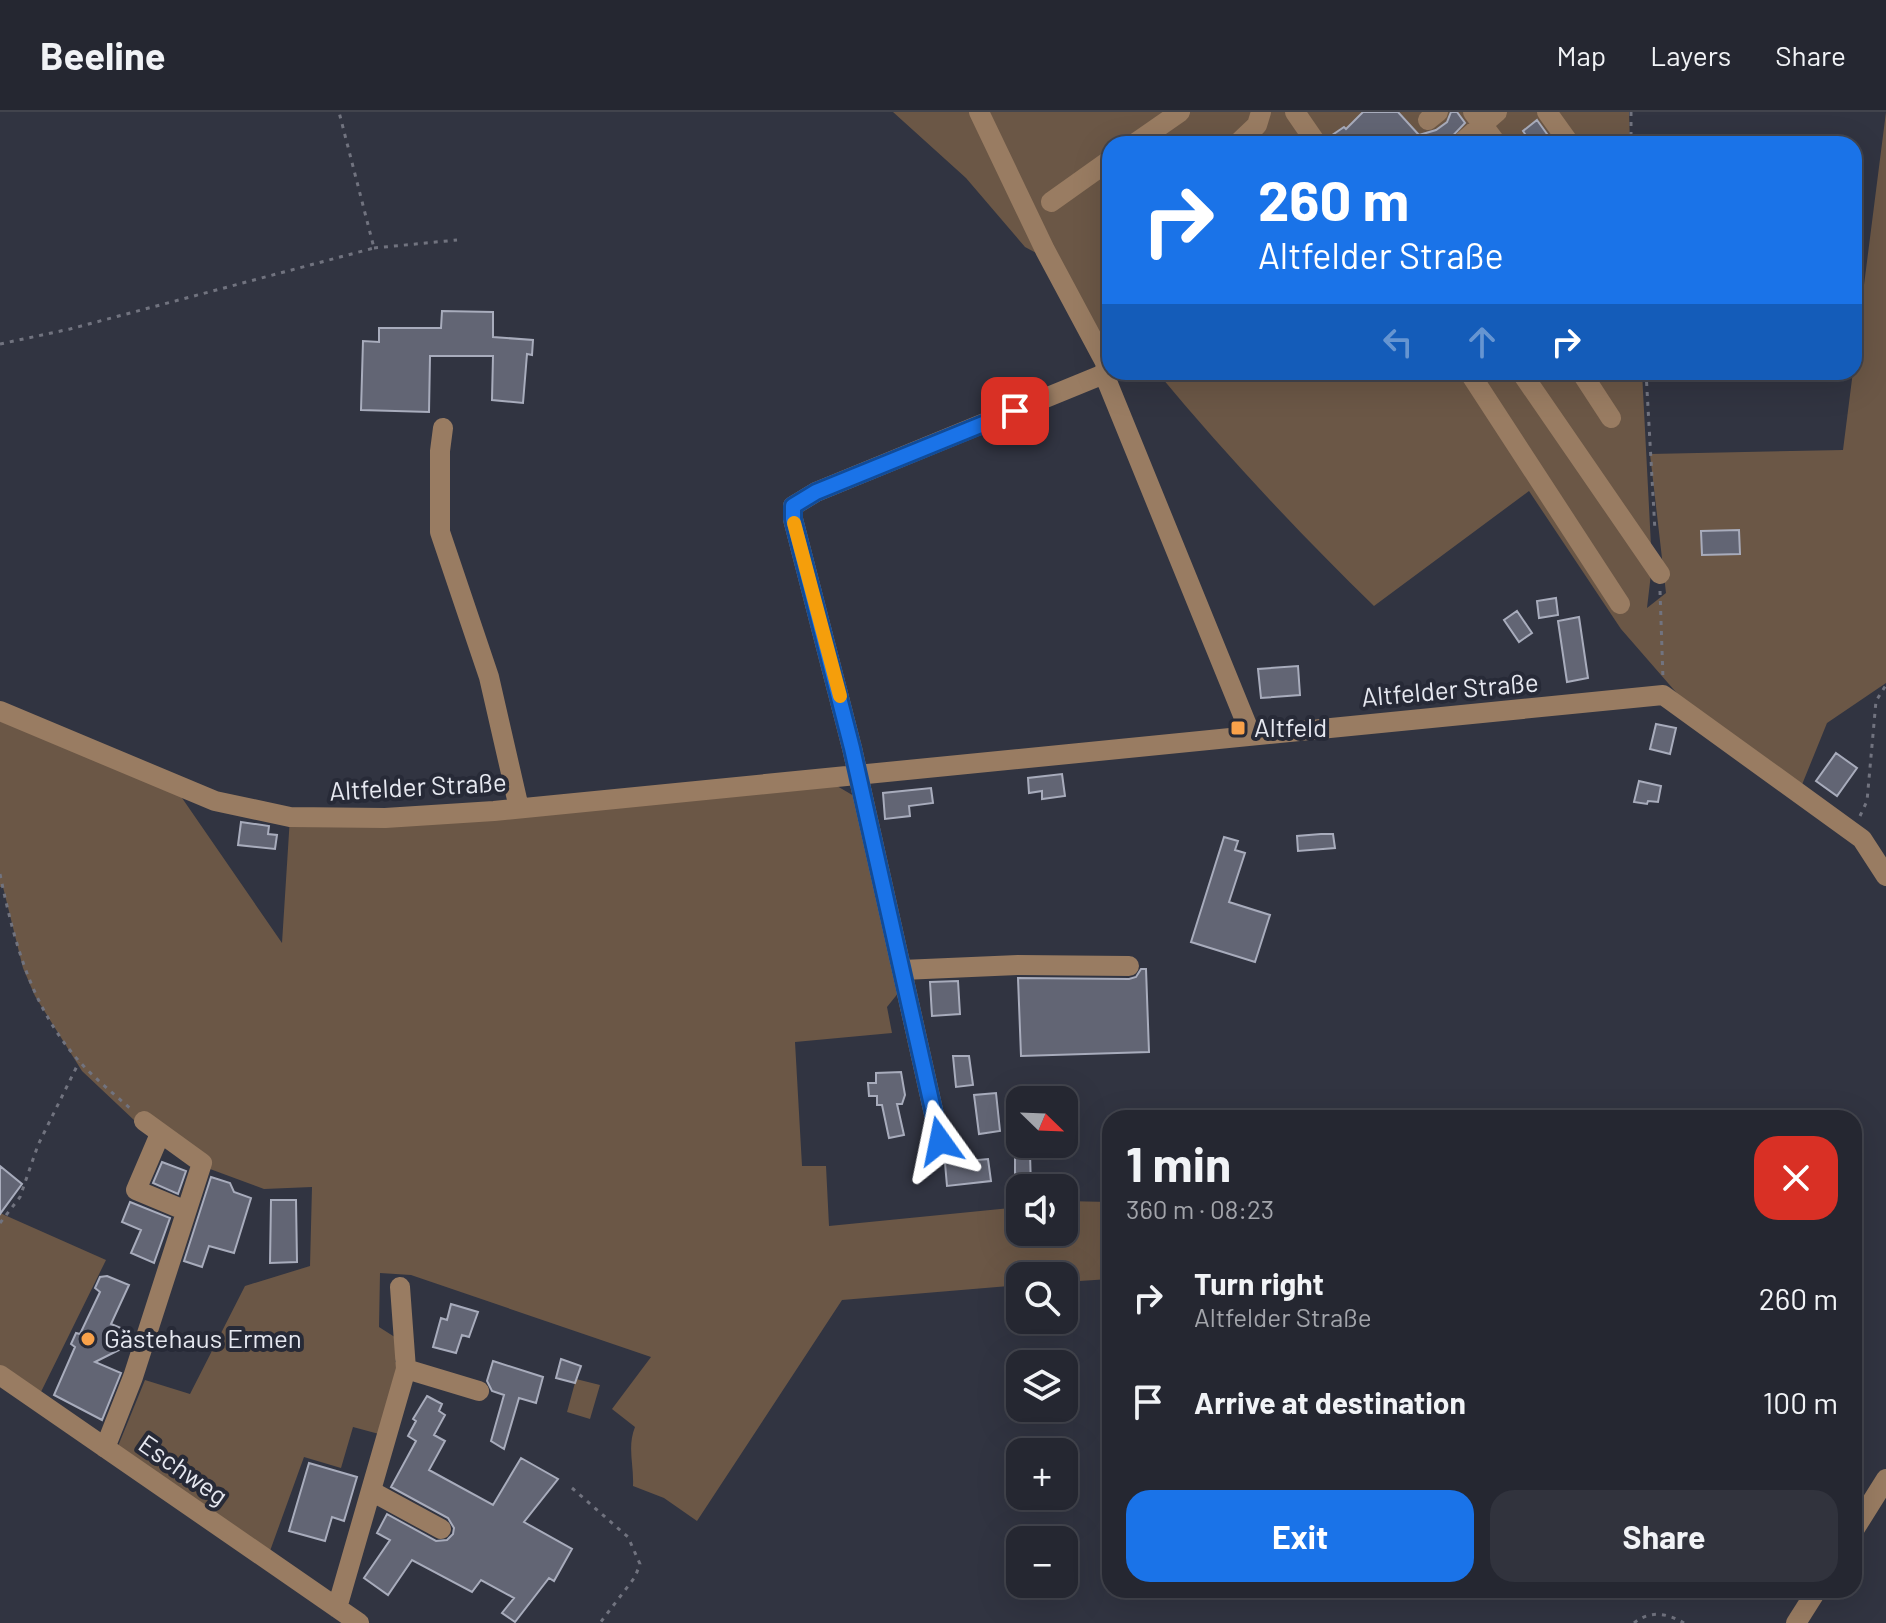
<!DOCTYPE html>
<meta charset="utf-8">
<style>
:root{--surface:#252731;--page:#31333d;--text:#f1f3f6;--muted:#a3a5ab;--line:#42444d;--accent:#1a73e8}
body{margin:0;font-family:Barlow,sans-serif;background:var(--page);color:var(--text);height:100vh;display:flex;flex-direction:column;font-size:30px;white-space:nowrap}
*{box-sizing:border-box;margin:0}
p{font-size:26px;color:var(--muted)}
.icon{flex:none;width:44px;height:44px;fill:none;stroke:currentColor;stroke-width:2;stroke-linecap:round;stroke-linejoin:round}
.map{position:relative;flex:1;overflow:hidden}
.sheet{position:absolute;left:1102px;top:998px;width:760px;height:488px;display:flex;flex-direction:column;background:var(--surface);border-radius:24px;box-shadow:0 8px 32px #0002,0 0 0 2px var(--line)}
.sheet>*{flex:none}
.banner{position:absolute;left:1102px;top:24px;width:760px;height:244px;border-radius:24px;box-shadow:0 8px 32px #0002,0 0 0 2px var(--line);background:#1a73e8;color:#fff;overflow:hidden}
.needle{width:52px;rotate:113deg}
.buttons{position:absolute;left:1006px;top:974px;display:grid;gap:16px}
.buttons a{display:grid;place-items:center;width:72px;height:72px;border-radius:16px;background:var(--surface);box-shadow:0 8px 32px #0002,0 0 0 2px var(--line);font-size:40px}
.pin{position:absolute;display:grid;place-items:center;width:68px;height:68px;color:#fff;margin:-34px;border-radius:16px;box-shadow:0 4px 12px #0006}
.me{position:absolute;width:88px;margin:-44px;rotate:348deg;stroke-linejoin:round;filter:drop-shadow(0 0 6px #0008)}
.turn{display:flex;align-items:center;gap:28px;height:168px;padding:0 24px;font-size:36px}
.turn .icon{width:104px;height:104px;stroke-width:2.5}
.turn b{display:block;font-size:56px;line-height:68px}
.lanes{display:flex;align-items:center;height:76px;padding:0 24px;background:#0003;justify-content:center;gap:40px;direction:ltr}
.lanes .off{opacity:.35}
.round{display:grid;place-items:center;flex:none;width:84px;height:84px;border-radius:24px;background:var(--page)}
.summary{display:flex;align-items:center;justify-content:space-between;height:136px;padding:0 24px}
h1{font-size:48px;font-weight:700;line-height:60px}
.cta{display:flex;gap:16px;margin-top:auto;padding:16px 24px}
.cta a{flex:1;height:92px;border-radius:24px;background:var(--accent);color:#fff;font-size:32px;font-weight:700;line-height:92px;text-align:center}
.cta a+a{background:var(--page);color:var(--text)}
ul{padding:0;list-style:none}
li{display:flex;align-items:center;gap:24px;height:104px;padding:0 24px}
li div{flex:1}
li b{display:block;font-size:30px}
li em{font-style:normal}
header{display:flex;align-items:center;gap:48px;box-sizing:border-box;height:112px;padding:0 40px;background:var(--surface);border-bottom:2px solid var(--line)}
header strong{font-size:38px}
nav{display:flex;gap:44px;margin-inline-start:auto;font-size:28px}
.map>svg:first-child{display:block}
</style>
<header>
<strong>Beeline</strong>
<nav><a>Map</a><a>Layers</a><a>Share</a></nav>
</header>
<div class="map">
<svg width="1886" height="1511" viewBox="0 0 1886 1511">
<rect width="100%" height="100%" fill="#313441"/>
<path fill="#6b5746" d="M893,0H1629L1630,32H1110V238L1107,240L1040,143L1025,135L966,66Z
M1886,0V571L1827,611L1799,680L1688,594L1621,517L1529,379L1374,494C1298,420 1225,342 1157,260H1642L1652,453L1647,496L1666,481L1650,342L1843,338Z
M0,599L171,670L282,831L290,705L837,674L854,684L899,880L887,895L892,921L795,930L802,1054H826L829,1114L1020,1095V1120H1064V1089L1110,1090V1167L1064,1170V1164H1020V1173L842,1188L697,1409L664,1386L633,1374C634,1352 627,1335 635,1315L612,1297L651,1245L411,1163L380,1161L379,1215L401,1229L395,1250L402,1252L379,1322L353,1315L341,1356L304,1345L266,1450L116,1339L145,1268L190,1282L245,1174L310,1154L312,1075L264,1077L210,1057L135,1009L82,959L35,884L23,856L3,775H0Z
M0,1101L106,1148L37,1288L0,1263Z
M576,1267L600,1273L590,1307L567,1300Z"/>
<path fill="#626574" stroke="#a8acbc" stroke-width="2" d="M1363,0H1398L1419,23L1436,18L1447,10L1451,0H1457L1465,11L1445,32H1330L1328,26L1344,15L1346,17Z
M1537,8L1552,29L1547,32H1532L1523,19Z
M442,199L493,200V225L533,228L532,243L527,242L523,291L492,288L493,244H430L429,300L361,298L363,229L379,230V216H441Z
M1739,418L1740,442L1702,443L1701,419Z
M1556,486L1558,503L1539,506L1537,489Z
M1517,499L1532,521L1519,530L1504,508Z
M1579,505L1588,566L1567,570L1558,509Z
M1298,554L1300,583L1261,586L1258,557Z
M1656,612L1676,616L1670,642L1650,637Z
M1836,641L1857,656L1837,684L1816,669Z
M1062,662L1065,684L1042,687V679L1029,681L1028,666Z
M1639,669L1661,674L1658,690L1648,689L1647,692L1634,690Z
M931,676L933,691L909,694L910,704L885,707L883,681Z
M241,710L269,714L268,722L277,723L275,737L238,733Z
M1321,722H1333L1335,736L1298,739L1297,724Z
M1224,725L1238,729L1235,738L1245,741L1229,790L1270,803L1255,850L1191,830Z
M1141,857H1146L1149,940L1021,944L1018,866L1129,867L1136,865Z
M958,869L960,902L932,904L930,870Z
M953,944H969L973,973L956,975Z
M901,960L905,983L902,992H897L904,1023L889,1026L882,993H877V984H869L868,971H876V961Z
M996,981L1000,1019L979,1022L974,983Z
M1015,1041H1030L1031,1076H1015Z
M988,1047L991,1069L947,1074L945,1051Z
M162,1050L186,1059L178,1082L153,1071Z
M0,1054L22,1072L0,1102Z
M211,1065L230,1071L234,1080L251,1086L234,1141L209,1134L202,1155L184,1149Z
M271,1088H296L297,1150L270,1151Z
M130,1090L170,1106L154,1151L131,1141L141,1118L122,1110Z
M107,1164L129,1173L111,1212L128,1219L119,1238L95,1250L121,1261L102,1308L54,1283L75,1235L71,1232L76,1221L80,1222L100,1180L95,1176L100,1165Z
M451,1192L478,1200L469,1225L462,1223L456,1241L433,1235L441,1206L447,1208Z
M561,1247L581,1254L575,1271L556,1266Z
M493,1249L543,1265L536,1291L519,1286L504,1337L491,1329L504,1283L492,1279L487,1269Z
M427,1284L442,1292L439,1299L445,1303L434,1323L445,1329L429,1358L493,1393L521,1346L558,1367L524,1410L572,1437L554,1469L549,1466L515,1510L502,1501L514,1486L481,1468L472,1480L412,1448L388,1483L364,1466L390,1428L377,1421L387,1402L436,1429L447,1428L453,1422L454,1416L448,1406L391,1375L416,1329L408,1324L416,1309L413,1307Z
M309,1351L357,1365L344,1409L332,1405L325,1429L289,1419Z"/>
<g fill="none" stroke-linecap="round" stroke-linejoin="round">
<path stroke="#71737f" stroke-width="3" stroke-dasharray="4 6" stroke-linecap="butt" d="M1631,0V32
M374,136L457,128
M0,232L70,217L374,136L339,0
M1646,260L1655,419
M1660,479L1663,567
M1860,704L1867,689L1876,589L1886,573
M0,762C14,830 31,894 78,948C94,966 114,982 132,998
M0,1111L20,1085L38,1033L79,950
M572,1376L628,1425L640,1452L635,1465L600,1511
M1634,1511C1650,1498 1667,1501 1684,1511"/>
<path stroke="#997c62" stroke-width="20" d="M979,0L1045,138L1106,252L1104,262L1251,623
M1295,0L1317,32
M1473,0L1497,32
M1547,0L1570,32
M1428,8L1438,0
M1134,32L1180,0
M1237,32L1257,13L1261,0
M1460,32L1497,0
M1051,90L1110,48
M1469,260L1620,492
M1521,260L1660,462
M1581,260L1611,306
M443,316L440,339V420L489,565L519,696
M0,599L215,689L290,705L385,706L494,699L1663,583L1862,727L1886,764
M902,858L1018,853L1129,854
M160,1022L136,1078L184,1098
M940,1029L852,636L793,407V394L816,380L1104,262
M406,1257L479,1279
M0,1263L359,1511
M105,1336L133,1265L202,1051L144,1009
M371,1379L441,1417
M1854,1418L1886,1367
M337,1496L406,1257L400,1175
M1796,1511L1817,1478"/>
</g>
<g fill="none" stroke-linecap="round" stroke-linejoin="round">
<g stroke="#114b97" stroke-width="20">
<path id="route" d="M940,1029L852,636L793,407V394L816,380L1015,299"/>
</g>
<use href="#route" stroke="#1a73e8" stroke-width="14"/>
<path stroke="#f59e0b" stroke-width="14" d="M794,411L840,584"/>
</g>
<g fill="#f8a14a" stroke="#272a37" stroke-width="3">
<rect x="1230" y="608" width="16" height="16" rx="4"/>
<circle cx="88" cy="1227" r="8"/>
</g>
<g text-anchor="middle" stroke-width="8" stroke-linejoin="round" paint-order="stroke">
<g font-size="26" fill="#e6e8f0" stroke="#272a37">
<text transform="translate(1450 578) rotate(-5)" y="9">Altfelder Straße</text>
<text transform="translate(418 675) rotate(-3)" y="9">Altfelder Straße</text>
<text transform="translate(183 1358) rotate(35)" y="9">Eschweg</text>
</g>
<g font-size="26" fill="#e6e8f0" stroke="#272a37" text-anchor="start">
<text x="1254" y="625">Altfeld</text>
<text x="104" y="1236">Gästehaus Ermen</text>
</g>
</g>
</svg>
<div class="buttons">
<a><svg class="needle" viewBox="-14 -14 28 28"><path d="M0-13l5 13h-10z" fill="#e53935"/><path d="M0 13l5-13h-10z" fill="#a3a5ab"/></svg></a>
<a><svg class="icon" aria-label="sound" viewBox="0 0 24 24"><path d="M4 9h4l5-4v14l-5-4H4zM17 9q2 3 0 6"/></svg></a>
<a><svg class="icon" aria-label="search" viewBox="0 0 24 24"><circle cx="10" cy="10" r="6"/><path d="M15 15l6 6"/></svg></a>
<a><svg class="icon" aria-label="layers" viewBox="0 0 24 24"><path d="M12 4l9 5-9 5-9-5zM3 14l9 5 9-5"/></svg></a>
<a>+</a>
<a>−</a>
</div>
<div class="pin" style="left:1015px;top:299px;background:#d93025"><svg class="icon" aria-label="arrive" viewBox="0 0 24 24"><path d="M6 21V4h12l-3 4 3 4H6"/></svg></div>
<svg class="me" style="left:940px;top:1029px" viewBox="-20 -20 40 40"><path d="M0-17L14 15 0 8-14 15z" fill="#1a73e8" stroke="#fff" stroke-width="4"/></svg>
<div class="banner">
<div class="turn"><svg class="icon" aria-label="right" viewBox="0 0 24 24"><path d="M7 20v-9h11M14 6l5 5-5 5"/></svg><div><b>260 m</b>Altfelder Straße</div></div>
<div class="lanes"><svg class="icon off" aria-label="left" viewBox="0 0 24 24"><path d="M17 20v-9H6M10 6l-5 5 5 5"/></svg><svg class="icon off" aria-label="ahead" viewBox="0 0 24 24"><path d="M12 20V5M6 11l6-6 6 6"/></svg><svg class="icon" aria-label="right" viewBox="0 0 24 24"><path d="M7 20v-9h11M14 6l5 5-5 5"/></svg></div>
</div>
<section class="sheet">
<div class="summary"><div><h1>1 min</h1><p>360 m · 08:23</p></div><a class="round" style="background:#d93025;color:#fff"><svg class="icon" aria-label="close" viewBox="0 0 24 24"><path d="M6 6l12 12M18 6L6 18"/></svg></a></div>
<ul>
<li><svg class="icon" aria-label="right" viewBox="0 0 24 24"><path d="M7 20v-9h11M14 6l5 5-5 5"/></svg><div><b>Turn right</b><p>Altfelder Straße</p></div><em>260 m</em></li>
<li><svg class="icon" aria-label="arrive" viewBox="0 0 24 24"><path d="M6 21V4h12l-3 4 3 4H6"/></svg><div><b>Arrive at destination</b></div><em>100 m</em></li>
</ul>
<div class="cta"><a>Exit</a><a>Share</a></div>
</section>
</div>
